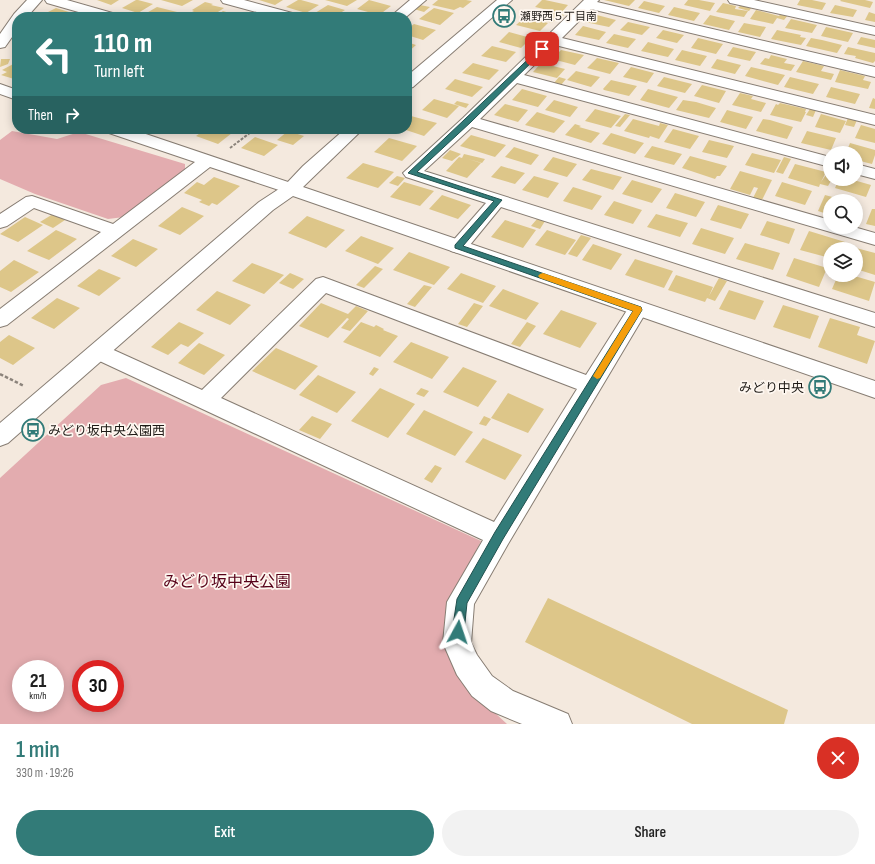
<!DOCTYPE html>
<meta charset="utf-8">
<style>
:root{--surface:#fff;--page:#f2f2f2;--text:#222;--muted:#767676;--accent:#327b78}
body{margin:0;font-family:"Sofia Sans Condensed","Noto Sans JP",sans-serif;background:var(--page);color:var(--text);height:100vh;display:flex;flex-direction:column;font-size:15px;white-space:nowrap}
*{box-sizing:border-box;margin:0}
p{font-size:13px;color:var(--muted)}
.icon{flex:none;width:22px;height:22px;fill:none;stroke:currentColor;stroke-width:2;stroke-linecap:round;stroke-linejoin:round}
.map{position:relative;height:724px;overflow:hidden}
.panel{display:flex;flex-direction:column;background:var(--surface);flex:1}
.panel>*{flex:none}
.banner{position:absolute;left:12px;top:12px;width:400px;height:122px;border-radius:16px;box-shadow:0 2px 10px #0003;background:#327b78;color:#fff;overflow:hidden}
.fabs{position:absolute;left:823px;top:146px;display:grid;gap:8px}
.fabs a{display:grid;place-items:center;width:40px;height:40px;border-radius:50%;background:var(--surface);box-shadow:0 2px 10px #0003;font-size:20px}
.speed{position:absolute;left:12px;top:660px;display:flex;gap:8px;font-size:20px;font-weight:700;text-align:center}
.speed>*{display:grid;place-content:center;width:52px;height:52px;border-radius:50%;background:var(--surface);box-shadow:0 2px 10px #0003;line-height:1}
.speed small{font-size:10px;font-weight:400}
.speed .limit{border:6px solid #d22;background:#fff;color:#111}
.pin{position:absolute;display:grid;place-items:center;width:34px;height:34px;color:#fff;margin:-17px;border-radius:8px;box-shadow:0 2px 6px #0006}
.me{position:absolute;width:44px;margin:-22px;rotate:5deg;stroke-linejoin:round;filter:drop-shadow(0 0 3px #0008)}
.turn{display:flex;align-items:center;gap:14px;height:84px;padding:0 16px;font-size:18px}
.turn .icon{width:52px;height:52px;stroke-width:2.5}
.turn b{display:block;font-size:28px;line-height:34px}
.then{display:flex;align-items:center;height:38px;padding:0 16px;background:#0003;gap:8px;font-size:15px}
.round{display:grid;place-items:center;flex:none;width:42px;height:42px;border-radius:21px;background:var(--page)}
.overview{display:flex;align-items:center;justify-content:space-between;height:68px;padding:0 16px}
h1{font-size:24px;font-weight:600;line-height:30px;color:var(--accent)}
.primary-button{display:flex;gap:8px;margin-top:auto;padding:8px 16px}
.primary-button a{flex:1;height:46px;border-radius:24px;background:var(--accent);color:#fff;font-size:16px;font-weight:600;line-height:46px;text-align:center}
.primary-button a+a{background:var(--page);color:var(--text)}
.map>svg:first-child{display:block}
</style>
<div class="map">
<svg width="875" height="724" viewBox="0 0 875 724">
<rect width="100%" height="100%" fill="#f4e9de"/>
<path fill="#e3acaf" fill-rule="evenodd" d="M12,131L57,139L79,132L185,164V169L124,217L108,219L35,194L0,179V140Z
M126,378L481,541L451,601L468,688L507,724H0V478L101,385ZM21,669H55V703H21ZM81,669H115V703H81Z"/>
<path fill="#ddc689" d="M97,0H119L111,5Z
M136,0H138L153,4L138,13L122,8Z
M161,0H193L182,6Z
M259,0H283L275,5Z
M298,0H301L319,5L306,13L286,7Z
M325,0H357L347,6Z
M369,0L391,6L379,15L357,9Z
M438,0H466L472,1L463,8L460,7L454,10L432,5Z
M542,0H545L568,5L561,13L535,7Z
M604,0H635L629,6Z
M688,0H699L715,3L710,11L684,5Z
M800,0H812L826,3L822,10L797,5Z
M841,0H865L873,2L870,8L840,1Z
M644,1L665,6L659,13L638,8Z
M205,2L213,4L211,5L224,8L212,16L192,12L194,11L192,10Z
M723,3L736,6L735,9L748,11L744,17L716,12Z
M328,5L345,10L334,17L315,13Z
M420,5L430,7L424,12L414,9Z
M741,5L752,7L749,11L738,8Z
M835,5L857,10L853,17L830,13Z
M157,7L177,12L170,17H151L143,15Z
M674,7L700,13L694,21L668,15Z
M56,8L69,12L59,17H38Z
M434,8L454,13L440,25L419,19Z
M756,10L779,16L781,13L788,15L784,20L777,18L773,24L750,19Z
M223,11L243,17H214Z
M357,12L372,17H350Z
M552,12L564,15L558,20L546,17Z
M869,12L875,14V22L865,20Z
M593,14L616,20L609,27L585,22Z
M534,15L555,20L552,23L531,17Z
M710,15L735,21L729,30L703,24Z
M525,17L548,23L540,31L516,25Z
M791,19L817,25L812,33L785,28Z
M628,22L650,27L642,35L620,30Z
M744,23L766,27L760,37L738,32Z
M414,24L436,30L423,40L407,35V29Z
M583,26L606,32L599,40L575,35Z
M826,27L853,33L848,42L821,36Z
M663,30L684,35L677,43L656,38Z
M777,30L801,35L800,37L806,38L801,45L771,39Z
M509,32L531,38L521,48L499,42Z
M614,34L636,39L628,48L606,43Z
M861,37L875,40V48L857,44Z
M698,38L723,44L716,54L691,48Z
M811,38L822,40L842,45L837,53L806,46Z
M407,42L416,45L407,53Z
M648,42L674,49L668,57L641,51Z
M492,46L516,52L506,62L481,56Z
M733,47L756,52L750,61L727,56Z
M848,47L875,53V61L873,63L855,58L856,56L844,54Z
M561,50L584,55L575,65L552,59Z
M682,50L707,56L700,66L675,60Z
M771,55L787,59L784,63L795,65L791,71L760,64L765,58L769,59Z
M597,58L619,63L610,74L587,68Z
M1,59H10L8,64L0,67Z
M717,59L741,65L735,74L711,68Z
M803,61L824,66L821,71L834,74L831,80L796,72Z
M17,62V78L14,79L1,75L7,72L2,70Z
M473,63L499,70L489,80L462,73Z
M541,63L565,69L557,78L533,72Z
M631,67L654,73L647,83L623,77Z
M751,67L785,75L778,85L745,76Z
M840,70L865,76L863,80L871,82L868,89L835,82Z
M576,71L600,77L591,87L567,80Z
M559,77L566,79L561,85L554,83Z
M664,77L692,84L685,93L657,86Z
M790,77L819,84L813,94L784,87Z
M455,79L483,87L472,97L445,89Z
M611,80L637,86L629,96L604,90L603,89Z
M702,85L726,91L719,103L694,96Z
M831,87L860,94L855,104L826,97Z
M522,89L547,96L538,107L512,100Z
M648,89L678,97L669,108L640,100Z
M740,93L753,96L751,99L766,103L761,112L732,105Z
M873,98L875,99V109L869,108Z
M434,99L459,106L447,118L422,110Z
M554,100L578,107L570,117L545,110Z
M683,100L696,102L716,108L709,118L676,110Z
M457,101L469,104L466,108L454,104Z
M780,103L806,109L805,112H806L801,122L770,115L776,104L778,105Z
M505,104L528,110L518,122L494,115Z
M595,109L621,116L611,128L585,121Z
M810,109L816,110L813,117L806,115Z
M727,110L753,117L746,129L720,122Z
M537,112L565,121L554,133L525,125Z
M625,114L630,115L620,127L615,126Z
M821,114L846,121L840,133L815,127Z
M411,116L437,123L424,136L403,129H407V120Z
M848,118L857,120L854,127L845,125Z
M633,119L659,126L660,123L668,125L659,139L650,136L649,138L624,131Z
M763,119L770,120L793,127L787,139L756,131Z
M575,124L581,126L579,127L600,133L591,143L565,135Z
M861,125L875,129V143L855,138Z
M206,129H219L232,133L218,144L196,136Z
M673,129L699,136L690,149L664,142Z
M288,131L304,136L293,145L277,140Z
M807,131L836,138L831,150L801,143Z
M611,133L644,143L635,154L602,144Z
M471,135L506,145L495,157L460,146Z
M255,137L278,145L264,156L241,148Z
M389,138L417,146L402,161L374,152Z
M709,140L734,146L727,158L702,152Z
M850,143L875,150V155L872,164L856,160V153H846Z
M652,146L682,154L674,165L644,157Z
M514,147L539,155L531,165L505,157Z
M450,150L461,154L452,161L442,158Z
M752,153L781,160L774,173L745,165Z
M464,154L485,159L482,163L468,159L481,163L467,178L446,171L459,157L462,158Z
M690,156L727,166L720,176H717L715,179L682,168Z
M553,157L577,164L567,177L543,170Z
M784,157L791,159L783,174L776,172Z
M363,163L394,172L378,188L346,178Z
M795,164L826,172L821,182L830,169V179H832L828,186L820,184L819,187L788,178Z
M501,166L525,173L515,184L491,177Z
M591,169L622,177L613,190L582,180Z
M740,171L772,180L762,200L753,198L758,188L754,187L750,195L730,189Z
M397,176L405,178L398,186L389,183Z
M534,176L559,183L548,198L522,190Z
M214,177L240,186L217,205L212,203L209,206L199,202L202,200L184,193L197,182L204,185Z
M839,179H850L871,185L866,197L835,188Z
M632,180L662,189L652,203L622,194Z
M404,182L434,191L420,206L390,197Z
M782,182L812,191L805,205L775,196Z
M573,187L602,196L592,210L563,201Z
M675,193L705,202L696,217L666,208Z
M442,195L471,205L458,219L429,209Z
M825,195L847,201H830V215L818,211Z
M614,201L642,210L633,224L604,215Z
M718,205L749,214L741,229L710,220Z
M182,207L204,216L180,235L158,226Z
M872,209H875V226L866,224Z
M53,214L65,220L53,228L40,222Z
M656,214L688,223L680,237L647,227Z
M307,216L345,230L326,248L288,233Z
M25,217L43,225L18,242L0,234Z
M537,219L545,221L540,229L531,226Z
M505,220L536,230L523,248L491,237Z
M767,221L795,229L789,244L760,235Z
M701,228L734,238L725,254L692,244Z
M56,230L77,239L49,260L27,251Z
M547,230L576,240L565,255L535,245Z
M809,231L845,242L842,249H830V258L800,250Z
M581,235L591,238L577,257L568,254Z
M361,236L394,248L378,264L345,251Z
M133,239L158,249L136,267L111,256Z
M745,243L780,253L773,270L736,259Z
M593,244L622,254L611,270L582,260Z
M856,248L875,253V275L856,269Z
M409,252L450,267L434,285L393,270Z
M794,258L827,268L819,287L786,276Z
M635,259L673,271L664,288L625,275Z
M14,260L39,272L11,292L0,287V271Z
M252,263L284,275L264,294L232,281Z
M375,266L383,269L364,288L356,285Z
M99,269L121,278L99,296L77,286Z
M290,273L304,279L293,289L279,283Z
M461,273L496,286L483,303L447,289Z
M676,275L713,287L709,296L719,278L727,281L715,301L707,298L705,302L668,290Z
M838,275H851L875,282L869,301L832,289Z
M424,285L432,287L415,307L407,304Z
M503,289L539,303L526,320L489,306Z
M729,290L764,301L755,320L719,309Z
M217,291L251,305L230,325L196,310Z
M57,298L80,308L54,329L31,318Z
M321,303L348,314L356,306L368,311L350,331L341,328L349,319L347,318L328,338L299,326Z
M474,303L483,306L467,327L458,324Z
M783,305L819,316L810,339L773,327Z
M561,310L597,323L580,348L543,334Z
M830,318L860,327L857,335L875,341L867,364L818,347Z
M179,322L204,333L188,347L181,344L168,355L151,347Z
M361,322L374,327L376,325L384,329L383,330L398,336L380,357L343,342Z
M527,322L536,326L520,347L511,344Z
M9,335L35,348L13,365L0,358V342Z
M411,342L449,357L432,379L393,362Z
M199,343L225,355L204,375L178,363Z
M276,348L318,366L295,390L252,371Z
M374,367L379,369L373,376L369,374Z
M463,367L497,381L478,407L443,392Z
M318,375L356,392L337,413L299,395Z
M380,388L415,404L388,438L351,421Z
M421,388L429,391L424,397L416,394Z
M508,393L544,409L528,433L491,418Z
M424,410L473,432L455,456L406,434Z
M312,416L332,424L320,439L299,430Z
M484,416L491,419L486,426L479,424Z
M483,438L522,455L505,480L465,462Z
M435,465L442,468L432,483L424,479Z
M548,598L788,710L784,724H692L525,642Z"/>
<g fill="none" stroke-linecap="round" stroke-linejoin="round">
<g stroke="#877d73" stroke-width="2">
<path id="minor" d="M27,0H42L27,17H17V30L5,47L0,48V34L14,14Z
M45,0H67L116,14L118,17H96L47,3Z
M221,0H244L296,14L298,17H275L223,3Z
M410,0H426L406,17H390Z
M584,0H599L597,2L875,67V77L591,9L562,38L875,115V125L555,45L524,75L830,157V167L517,83L480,119L830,220V227H854L875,233V245L472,127L424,171L875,313V327L501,207L465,251L458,253L451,251L448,247L451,243L486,203L406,177L403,173L463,118Z
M728,0H754L875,27V35L735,4L730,3Z
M0,84L17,90V100L0,94Z
M107,129H131L297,185L300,189L297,193L291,194L210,167L7,325L0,327V309L101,232L34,208L7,226L0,228V214L26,197L32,196L113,224L195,162L109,133Z
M856,164L875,169V179L856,174Z
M323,277L586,375L631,304L638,302L645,304L648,309L508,544L474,604L471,643L477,655L492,676L513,691L568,714L572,724H522L491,711L472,696L457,675L443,643L447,602L483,540L91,357L88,352L91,347L99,344L107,347L202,390L316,279ZM326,293L577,389L494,522L221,398Z"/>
</g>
<g stroke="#877d73" stroke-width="2">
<path id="tertiary" d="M497,0H512L413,87L407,89V76Z
M345,129H363L303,187L875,381V398L293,196L273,210L8,443L0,446V423L259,202L285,185L303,166Z"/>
</g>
<path stroke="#8c847c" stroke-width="2" stroke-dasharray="3 1.5" stroke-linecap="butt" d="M230,148L255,129"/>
<path stroke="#8c847c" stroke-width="2.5" stroke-dasharray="3.5 2" stroke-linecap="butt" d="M0,374L24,386"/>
<use href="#minor" fill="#fff" fill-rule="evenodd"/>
<use href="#tertiary" fill="#fff" fill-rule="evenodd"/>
</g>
<path fill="#327b78" stroke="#20504e" d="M540,48L545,49L471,122L417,172L502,200L463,246L641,307L642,310L503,539L467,603L464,632L462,636L458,638L454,636L452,632L457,599L495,532L633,311L455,248V245L494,201L408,173Z"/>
<path fill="#f59e0b" d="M543,273L641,307L642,310L600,378L597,379L593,376L633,311L540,278L538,276L540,274Z"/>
<defs>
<g id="bus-ring" transform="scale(1.15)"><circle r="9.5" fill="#fef7f0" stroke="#327b78" stroke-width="1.5"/><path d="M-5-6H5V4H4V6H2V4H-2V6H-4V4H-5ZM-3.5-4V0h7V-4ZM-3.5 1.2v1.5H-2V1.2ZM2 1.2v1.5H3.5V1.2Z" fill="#327b78"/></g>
</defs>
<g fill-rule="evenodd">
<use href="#bus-ring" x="504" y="16"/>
<use href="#bus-ring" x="820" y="387"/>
<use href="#bus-ring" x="33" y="430"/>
</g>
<g text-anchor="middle" stroke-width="3.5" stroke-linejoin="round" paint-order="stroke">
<g font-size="11" fill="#1e1a16" stroke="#fef7f0" text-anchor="start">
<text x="520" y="20">瀬野西５丁目南</text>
</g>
<g font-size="13" fill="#1e1a16" stroke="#fef7f0" text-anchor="end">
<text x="804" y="392">みどり中央</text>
<text x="48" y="435" text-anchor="start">みどり坂中央公園西</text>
</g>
<g font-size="16" fill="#570219" stroke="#fef7f0">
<text x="227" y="587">みどり坂中央公園</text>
</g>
</g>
</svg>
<div class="fabs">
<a><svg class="icon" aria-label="sound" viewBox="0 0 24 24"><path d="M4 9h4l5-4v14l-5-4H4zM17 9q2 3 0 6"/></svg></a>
<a><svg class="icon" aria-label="search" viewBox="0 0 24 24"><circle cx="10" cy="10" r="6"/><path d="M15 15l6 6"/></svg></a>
<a><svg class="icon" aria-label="layers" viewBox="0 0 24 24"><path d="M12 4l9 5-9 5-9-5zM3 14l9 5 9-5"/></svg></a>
</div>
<div class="speed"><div>21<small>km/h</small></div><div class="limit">30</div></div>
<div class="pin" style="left:542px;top:49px;background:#d93025"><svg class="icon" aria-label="arrive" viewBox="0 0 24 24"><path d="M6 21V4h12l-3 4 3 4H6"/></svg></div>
<svg class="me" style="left:458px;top:632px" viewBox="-20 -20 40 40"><path d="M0-17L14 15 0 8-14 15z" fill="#327b78" stroke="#fff" stroke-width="4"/></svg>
<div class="banner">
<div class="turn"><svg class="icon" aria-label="left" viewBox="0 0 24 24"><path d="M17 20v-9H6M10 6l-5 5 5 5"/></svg><div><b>110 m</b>Turn left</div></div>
<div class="then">Then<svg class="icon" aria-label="right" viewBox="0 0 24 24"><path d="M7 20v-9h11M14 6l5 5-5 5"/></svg></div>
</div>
</div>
<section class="panel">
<div class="overview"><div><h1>1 min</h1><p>330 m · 19:26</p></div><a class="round" style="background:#d93025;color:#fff"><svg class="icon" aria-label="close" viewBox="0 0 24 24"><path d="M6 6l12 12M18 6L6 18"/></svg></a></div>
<div class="primary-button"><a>Exit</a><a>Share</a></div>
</section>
